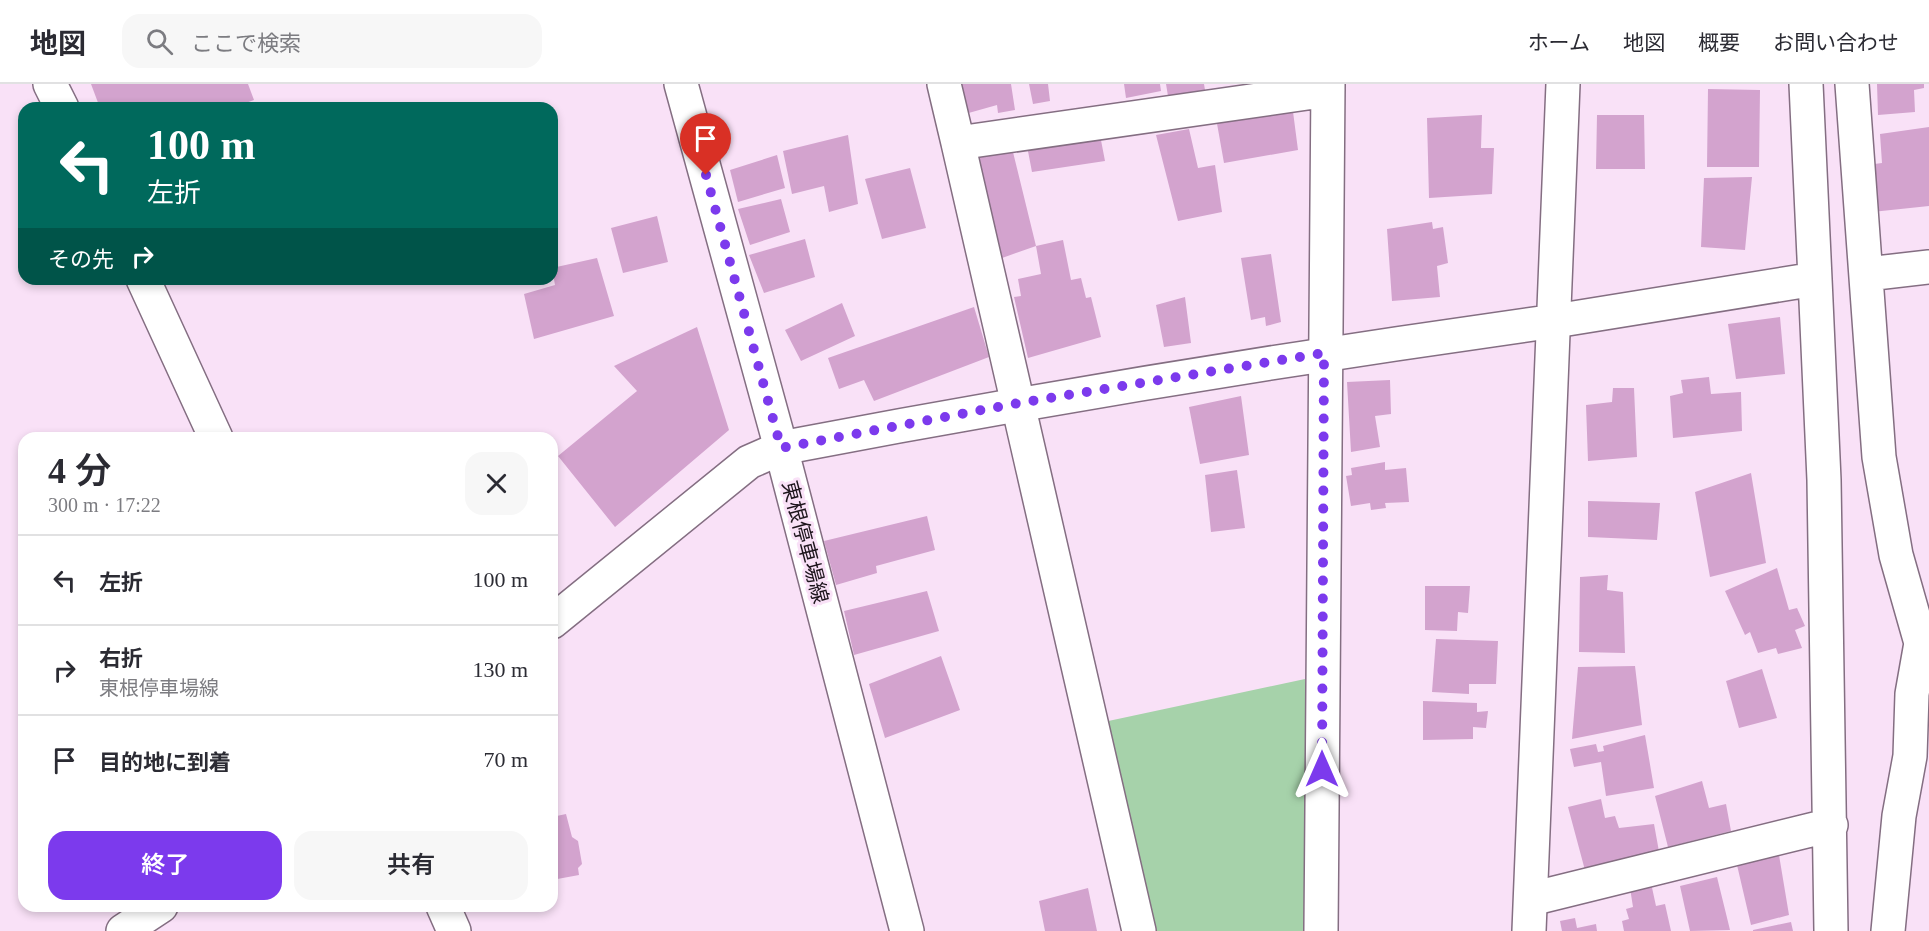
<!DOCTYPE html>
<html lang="ja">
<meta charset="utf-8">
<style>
:root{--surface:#fff;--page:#f7f7f7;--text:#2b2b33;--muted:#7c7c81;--line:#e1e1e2;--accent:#7c3aed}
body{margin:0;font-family:"Times New Roman","Noto Sans JP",serif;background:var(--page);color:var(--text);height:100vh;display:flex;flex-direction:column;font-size:22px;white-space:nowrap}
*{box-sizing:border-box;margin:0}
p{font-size:20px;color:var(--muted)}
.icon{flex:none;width:33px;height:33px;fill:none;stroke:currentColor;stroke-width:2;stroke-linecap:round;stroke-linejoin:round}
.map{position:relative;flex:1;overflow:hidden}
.panel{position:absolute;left:18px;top:348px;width:540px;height:480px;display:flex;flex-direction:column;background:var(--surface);border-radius:18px;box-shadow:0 3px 9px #0003}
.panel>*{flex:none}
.guide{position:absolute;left:18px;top:18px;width:540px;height:183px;border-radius:18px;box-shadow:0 3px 9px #0003;background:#00695c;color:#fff;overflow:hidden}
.pin{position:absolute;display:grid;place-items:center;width:51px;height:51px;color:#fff;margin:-62px -26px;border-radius:50% 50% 50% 0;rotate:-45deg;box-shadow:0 0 6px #0007}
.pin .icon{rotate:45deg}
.me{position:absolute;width:66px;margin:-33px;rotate:0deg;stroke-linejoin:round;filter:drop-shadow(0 0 4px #0008)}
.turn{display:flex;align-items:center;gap:21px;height:126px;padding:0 30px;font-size:27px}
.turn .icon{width:78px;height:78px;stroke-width:2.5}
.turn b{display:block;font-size:42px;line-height:51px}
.then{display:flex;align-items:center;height:57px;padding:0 30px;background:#0003;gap:12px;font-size:22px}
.round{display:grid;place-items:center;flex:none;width:63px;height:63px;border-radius:18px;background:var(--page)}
.headline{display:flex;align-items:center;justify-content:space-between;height:102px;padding:0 30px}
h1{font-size:36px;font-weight:600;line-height:45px}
.button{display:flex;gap:12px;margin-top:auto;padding:12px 30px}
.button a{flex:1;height:69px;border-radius:18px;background:var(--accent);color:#fff;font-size:24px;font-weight:600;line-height:69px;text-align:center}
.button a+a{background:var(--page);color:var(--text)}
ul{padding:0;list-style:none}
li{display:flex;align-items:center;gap:18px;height:90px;padding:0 30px;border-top:2px solid var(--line)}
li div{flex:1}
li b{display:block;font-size:22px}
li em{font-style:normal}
header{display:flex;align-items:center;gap:36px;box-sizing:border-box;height:84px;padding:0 30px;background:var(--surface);border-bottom:2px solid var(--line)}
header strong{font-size:28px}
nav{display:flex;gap:33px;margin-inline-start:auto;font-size:21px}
.search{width:420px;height:54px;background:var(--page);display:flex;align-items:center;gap:15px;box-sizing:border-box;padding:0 21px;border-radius:18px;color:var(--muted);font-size:22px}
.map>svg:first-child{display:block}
</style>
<header>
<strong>地図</strong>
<div class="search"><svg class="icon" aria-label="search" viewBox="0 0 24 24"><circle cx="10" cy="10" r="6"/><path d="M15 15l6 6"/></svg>ここで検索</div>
<nav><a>ホーム</a><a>地図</a><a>概要</a><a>お問い合わせ</a></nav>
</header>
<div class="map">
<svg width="1929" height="847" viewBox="0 0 1929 847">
<rect width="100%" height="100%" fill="#f9e1f7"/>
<path fill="#a6d2aa" d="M1305,595V847H1150L1099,639Z"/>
<path fill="#d3a3ce" d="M91,0H248L254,16L232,24H100Z
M959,0H1011L1015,26L998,29L997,21L965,30Z
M1029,0H1048L1050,17L1033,20Z
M1124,0H1160L1161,7L1126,14Z
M1166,0H1204L1205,6L1168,12Z
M1877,0H1924V4L1914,6L1915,28L1878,31Z
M1708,5L1760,6L1759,83H1707Z
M1292,20L1298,66L1224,79L1216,34Z
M1482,31L1481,64H1494L1492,110L1429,114L1427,34Z
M1597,31H1644L1645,85H1596Z
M1929,43V122L1872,128L1867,81L1882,79L1880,50Z
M1189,45L1198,84L1215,81L1222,128L1178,137L1156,51Z
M848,51L858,120L829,128L824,102L792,110L783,67Z
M1100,51L1105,77L1032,88L1027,62Z
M1012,64L1036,162L1002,174L977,73Z
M777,71L785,104L738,118L730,86Z
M910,84L926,144L882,155L865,95Z
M1752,93L1745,166L1701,163L1704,94Z
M781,115L790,148L750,161L738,125Z
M657,132L668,178L623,189L611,144Z
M1432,138L1433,145L1443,143L1448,179L1437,182L1440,213L1392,217L1387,145Z
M805,155L815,193L764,209L749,171Z
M1063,156L1071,196L1081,194L1086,214L1091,213L1101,253L1028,274L1014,213L1021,212L1018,195L1041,190L1036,162Z
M1271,170L1281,238L1266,242L1265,233L1251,236L1241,174Z
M597,174L614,232L534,255L524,210L555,201L552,184Z
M1185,213L1191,259L1164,263L1156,221Z
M842,219L855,252L801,277L785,246Z
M974,223L989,273L874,317L864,296L839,305L828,274Z
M1780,233L1785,290L1736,295L1728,240Z
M697,243L729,346L615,443L558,372L637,307L614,282Z
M1709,293L1711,310L1741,308L1742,347L1673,354L1670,312L1683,309L1681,296Z
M1390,296L1391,330L1375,332L1380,363L1351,368L1347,298Z
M1613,304H1634L1637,373L1588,377L1586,321L1612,318Z
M1241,312L1249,371L1200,380L1189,323Z
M1385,378V386L1406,384L1409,418L1385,419L1386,424L1371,426L1370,419L1351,422L1346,392L1352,391L1351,384Z
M1237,386L1245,444L1211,448L1205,391Z
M1751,389L1766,479L1710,493L1695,408Z
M1588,417L1660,419L1657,456L1588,453Z
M927,432L935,466L876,482L877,489L836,501L824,457Z
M1777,484L1789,526L1797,524L1805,542L1795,546L1802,564L1778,570L1776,564L1758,569L1750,548L1745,551L1725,507Z
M1608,491L1607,506L1623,508L1625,569L1579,568L1580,493Z
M1425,502H1470L1468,529L1458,528L1457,547L1425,546Z
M927,507L939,547L854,571L844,527Z
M1436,555L1498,557L1496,600H1469V610L1432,608Z
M941,572L960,626L885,654L869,600Z
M1635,582L1642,641L1572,655L1578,583Z
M1762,585L1777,634L1739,644L1726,597Z
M1423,617L1477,619V628L1488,627L1486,644L1473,643V655L1423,656Z
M1645,651L1654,704L1606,712L1601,678L1574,683L1570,665L1596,660L1598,668L1604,667L1603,662Z
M1702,697L1709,724L1726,720L1731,747L1668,763L1655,712Z
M1601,715L1605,734L1615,732L1619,744L1654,740L1660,773L1586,790L1568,723Z
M566,730L572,753L578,757L582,780L578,784L579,791L552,796V733Z
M1779,771L1789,831L1751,841L1737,781Z
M1717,793L1730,846L1690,847L1680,802Z
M1651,799L1656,822L1665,820L1671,847H1624L1622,837L1629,835L1626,825L1633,823L1630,804Z
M1088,804L1097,847H1045L1039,817Z
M1575,834L1577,844L1596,840L1597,847H1562L1560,837Z
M1791,838L1793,847H1753V846Z"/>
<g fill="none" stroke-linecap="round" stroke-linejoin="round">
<g stroke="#846e82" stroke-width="36">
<path id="minor" d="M50,0L62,24
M944,0L958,59L1328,6
M1852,0L1879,373L1896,471L1921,559L1912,610L1910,672L1899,732L1888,847
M958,59L1139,847
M1867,190L1929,183
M143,195L216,354
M1815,195L1824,396L1831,847
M1555,237L1815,195L1806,0
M1531,815L1831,741
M443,822L454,847
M1321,847L1328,0"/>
</g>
<g stroke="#846e82" stroke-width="36">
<path id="tertiary" d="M552,538L749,378L781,364C1038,315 1296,273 1555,237
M123,847L161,822
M1529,847L1563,0"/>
</g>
<g stroke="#846e82" stroke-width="36">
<path id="secondary" d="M681,0L781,364L907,847"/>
</g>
<use href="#minor" stroke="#fff" stroke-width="33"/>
<use href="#tertiary" stroke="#fff" stroke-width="33"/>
<use href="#secondary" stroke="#fff" stroke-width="33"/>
</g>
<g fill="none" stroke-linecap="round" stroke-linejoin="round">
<path stroke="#7c3aed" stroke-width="10" stroke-dasharray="0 18" d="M706,91L781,364L1019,319L1324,269L1322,685"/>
</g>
<g text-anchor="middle" stroke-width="6" stroke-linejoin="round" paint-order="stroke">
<g font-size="21" fill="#1d151c" stroke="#f9e1f7">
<text transform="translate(805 458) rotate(75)" y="7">東根停車場線</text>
</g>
</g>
</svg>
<div class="pin" style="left:706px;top:91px;background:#d93025"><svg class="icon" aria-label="arrive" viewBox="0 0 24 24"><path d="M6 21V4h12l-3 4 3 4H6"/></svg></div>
<svg class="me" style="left:1322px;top:685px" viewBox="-20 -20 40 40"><path d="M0-17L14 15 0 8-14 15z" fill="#7c3aed" stroke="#fff" stroke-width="4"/></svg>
<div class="guide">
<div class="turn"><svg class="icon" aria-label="left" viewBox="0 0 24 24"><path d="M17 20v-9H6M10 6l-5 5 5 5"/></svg><div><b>100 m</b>左折</div></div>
<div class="then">その先<svg class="icon" aria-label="right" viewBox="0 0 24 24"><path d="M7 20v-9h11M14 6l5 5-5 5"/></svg></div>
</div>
<section class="panel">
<div class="headline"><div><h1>4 分</h1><p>300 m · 17:22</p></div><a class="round"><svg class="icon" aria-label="close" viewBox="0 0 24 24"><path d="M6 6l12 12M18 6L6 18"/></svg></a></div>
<ul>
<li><svg class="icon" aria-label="left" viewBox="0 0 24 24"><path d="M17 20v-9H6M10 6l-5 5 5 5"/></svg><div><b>左折</b></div><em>100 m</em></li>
<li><svg class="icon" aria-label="right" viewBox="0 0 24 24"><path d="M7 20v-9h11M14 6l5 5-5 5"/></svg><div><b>右折</b><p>東根停車場線</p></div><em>130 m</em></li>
<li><svg class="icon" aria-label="arrive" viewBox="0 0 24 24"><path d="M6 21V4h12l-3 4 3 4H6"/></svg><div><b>目的地に到着</b></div><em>70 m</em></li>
</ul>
<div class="button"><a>終了</a><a>共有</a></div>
</section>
</div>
